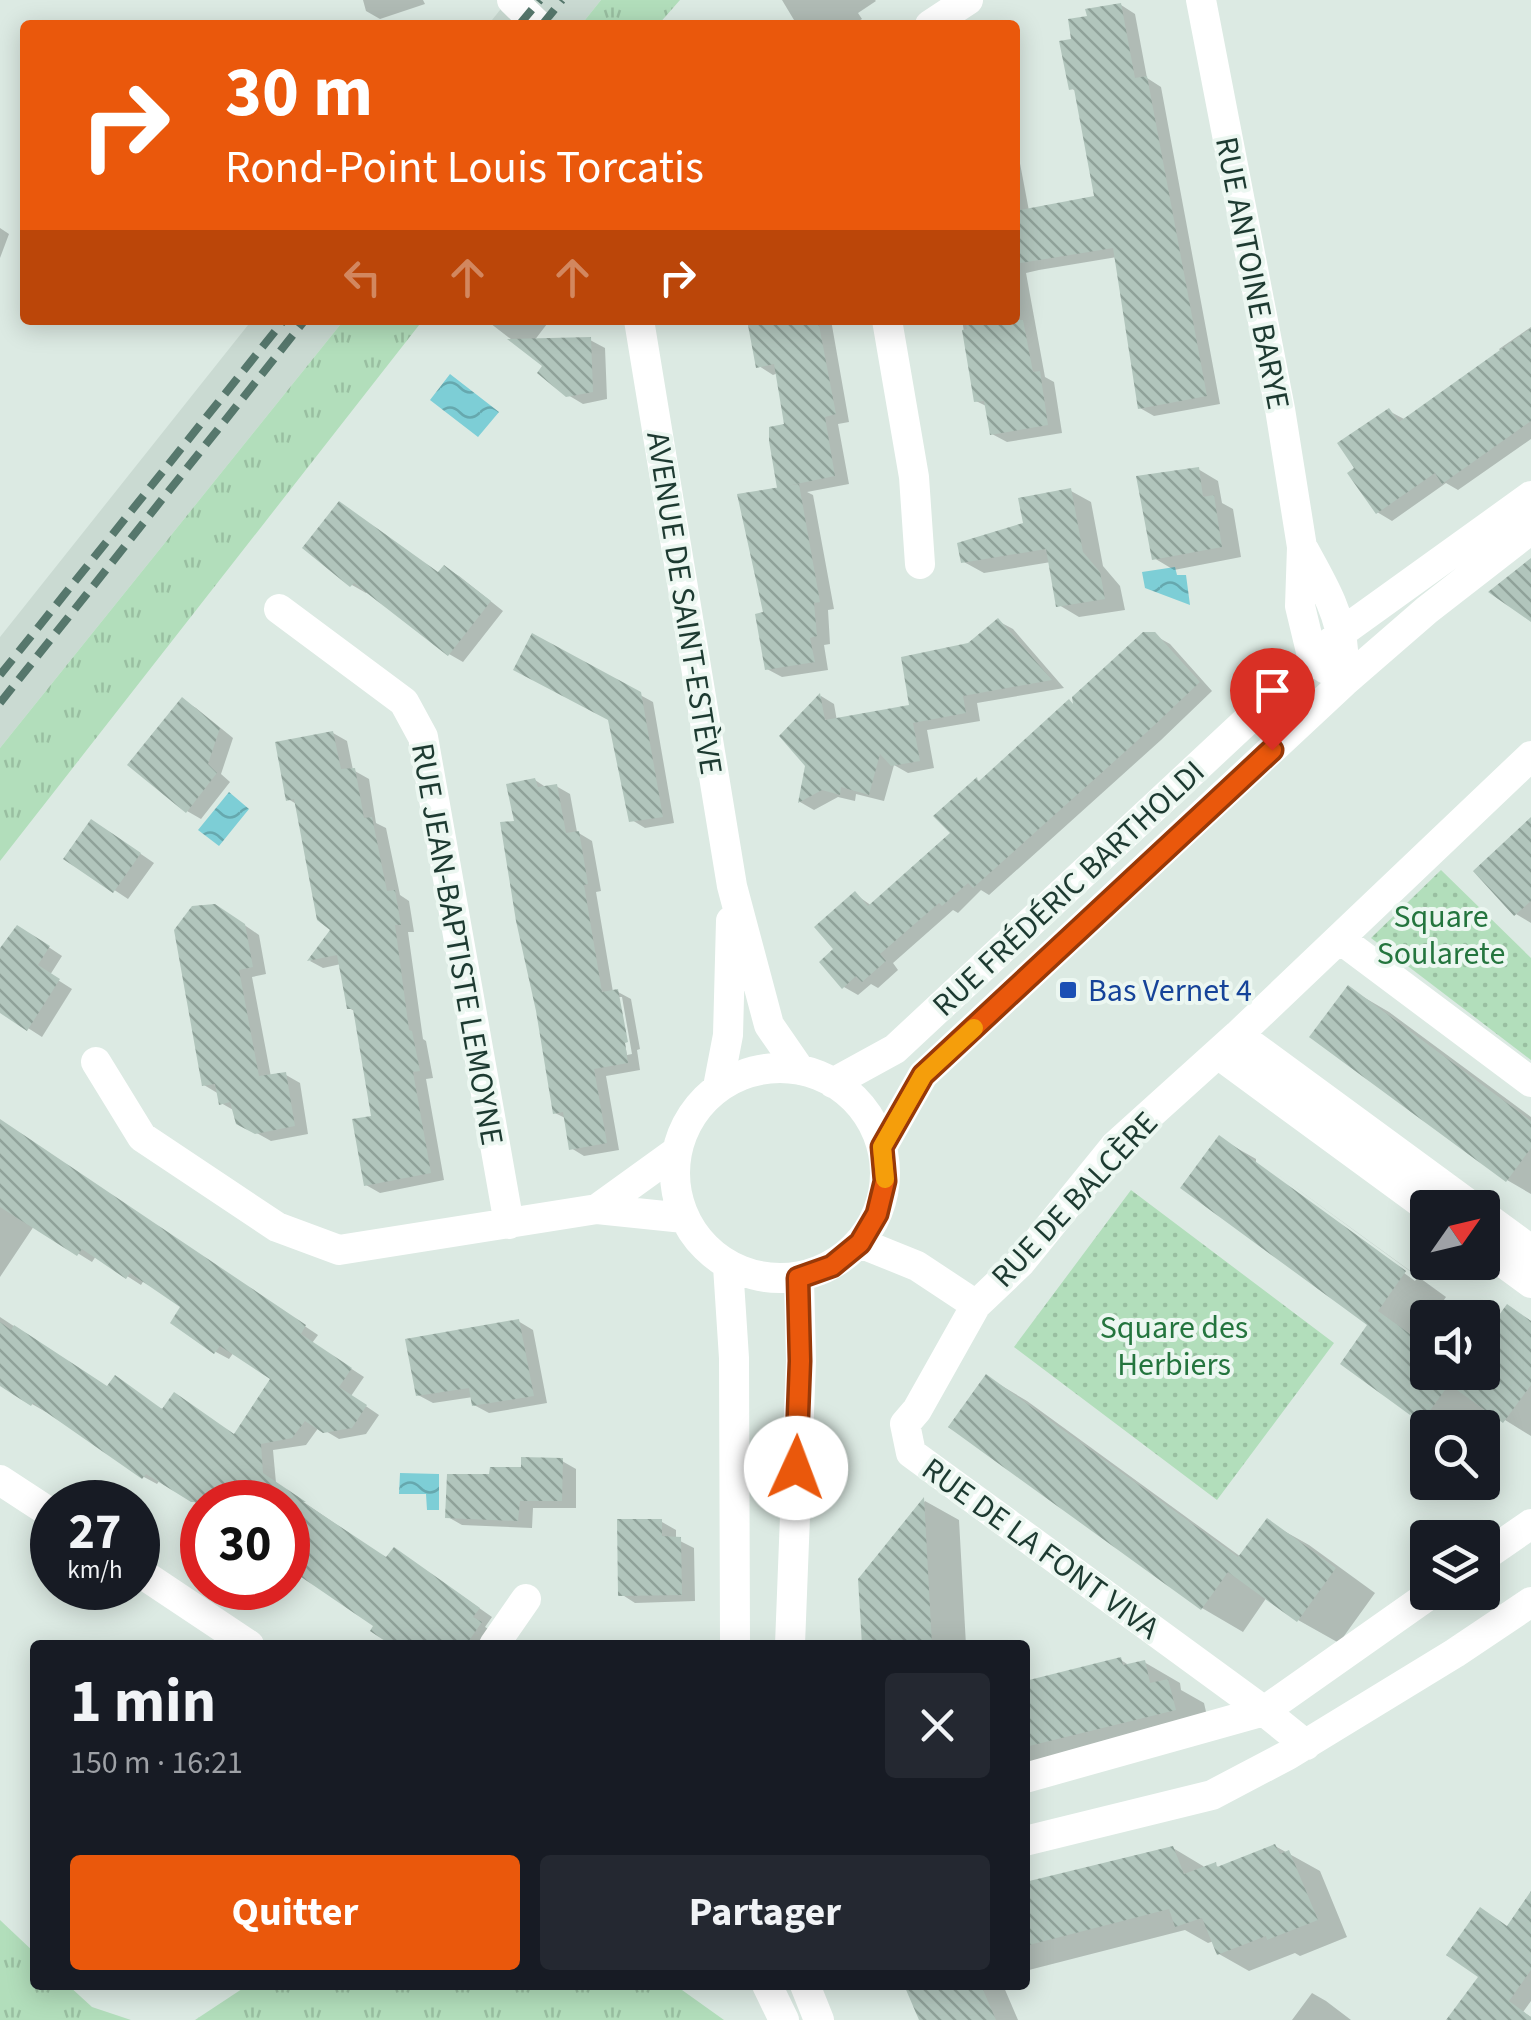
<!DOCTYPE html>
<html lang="fr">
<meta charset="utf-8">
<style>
:root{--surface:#171b24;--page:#242831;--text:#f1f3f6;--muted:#9ea1a6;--accent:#ea580c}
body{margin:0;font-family:"Source Sans 3",sans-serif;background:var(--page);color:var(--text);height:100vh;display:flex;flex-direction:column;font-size:38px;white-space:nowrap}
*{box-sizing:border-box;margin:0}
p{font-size:32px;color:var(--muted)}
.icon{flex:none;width:55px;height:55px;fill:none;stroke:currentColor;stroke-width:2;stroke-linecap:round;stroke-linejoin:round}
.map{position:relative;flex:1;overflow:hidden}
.details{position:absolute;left:30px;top:1640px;width:1000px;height:350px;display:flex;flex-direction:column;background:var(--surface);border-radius:10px;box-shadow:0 5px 25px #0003}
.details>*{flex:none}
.guide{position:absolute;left:20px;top:20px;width:1000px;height:305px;border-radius:10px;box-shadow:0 5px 25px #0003;background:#ea580c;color:#fff;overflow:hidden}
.needle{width:65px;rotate:56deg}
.fabs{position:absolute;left:1410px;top:1190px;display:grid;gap:20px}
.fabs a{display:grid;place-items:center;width:90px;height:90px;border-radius:10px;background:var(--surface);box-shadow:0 5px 25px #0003;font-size:50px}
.speed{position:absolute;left:30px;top:1480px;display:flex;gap:20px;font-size:50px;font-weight:700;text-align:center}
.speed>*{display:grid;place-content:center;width:130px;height:130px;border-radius:50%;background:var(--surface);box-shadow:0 5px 25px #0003;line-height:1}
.speed small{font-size:25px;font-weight:400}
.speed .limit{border:15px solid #d22;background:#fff;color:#111}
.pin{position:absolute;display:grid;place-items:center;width:85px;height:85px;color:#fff;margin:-102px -42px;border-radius:50% 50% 50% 0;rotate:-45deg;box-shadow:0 0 10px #0007}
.pin .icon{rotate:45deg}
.me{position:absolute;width:110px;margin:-55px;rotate:2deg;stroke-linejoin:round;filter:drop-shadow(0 0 8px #0008)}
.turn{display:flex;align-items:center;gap:35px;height:210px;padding:0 40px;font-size:45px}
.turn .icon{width:130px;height:130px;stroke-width:2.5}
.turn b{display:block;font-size:70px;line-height:85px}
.lanes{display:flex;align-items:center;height:95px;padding:0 40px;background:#0003;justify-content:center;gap:50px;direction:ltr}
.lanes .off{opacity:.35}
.round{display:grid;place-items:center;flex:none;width:105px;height:105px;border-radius:10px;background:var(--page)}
.summary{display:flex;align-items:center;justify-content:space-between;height:170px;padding:0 40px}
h1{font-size:60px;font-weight:700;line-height:75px}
.button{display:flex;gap:20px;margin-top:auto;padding:20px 40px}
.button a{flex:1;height:115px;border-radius:10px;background:var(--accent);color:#fff;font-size:40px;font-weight:700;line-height:115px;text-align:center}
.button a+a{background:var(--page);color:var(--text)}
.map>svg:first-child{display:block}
</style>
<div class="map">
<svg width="1531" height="2020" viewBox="0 0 1531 2020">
<defs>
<pattern id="grass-tufts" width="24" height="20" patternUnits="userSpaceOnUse" patternTransform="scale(2.5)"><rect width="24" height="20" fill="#b2debb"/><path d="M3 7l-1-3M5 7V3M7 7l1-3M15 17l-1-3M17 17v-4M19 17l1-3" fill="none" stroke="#99bfa1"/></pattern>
<pattern id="park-dots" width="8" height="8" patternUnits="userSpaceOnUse" patternTransform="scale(2.5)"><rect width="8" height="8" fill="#b2debb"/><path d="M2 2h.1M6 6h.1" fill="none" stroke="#99bfa1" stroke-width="1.8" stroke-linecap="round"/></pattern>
<pattern id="water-waves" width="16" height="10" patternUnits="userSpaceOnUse" patternTransform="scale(2.5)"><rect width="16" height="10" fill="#7dced6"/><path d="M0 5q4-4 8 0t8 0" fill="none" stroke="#66a8ae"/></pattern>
<pattern id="building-back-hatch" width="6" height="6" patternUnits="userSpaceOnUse" patternTransform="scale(2.5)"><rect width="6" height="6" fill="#b1c5bc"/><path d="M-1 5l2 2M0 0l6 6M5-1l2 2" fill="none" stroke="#8fa199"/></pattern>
</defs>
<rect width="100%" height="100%" fill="#dceae3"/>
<path fill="#cadad2" d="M508,0H601L581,25H488Z
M252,320H344L0,748V637Z"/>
<path fill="url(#grass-tufts)" d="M601,0H680L658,25H581Z
M344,320H423L0,861V748Z
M0,1920L35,1953V1985H68L92,2007L131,2020H0Z
M248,1985H675L724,2020H195Z"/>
<path fill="url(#park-dots)" d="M1441,870L1531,958V1060L1371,938Z
M1131,1190L1334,1343L1217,1500L1014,1347Z"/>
<path fill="url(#water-waves)" d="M450,374L499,412L478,437L430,400Z
M1175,567L1177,575H1186L1190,605L1145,588L1142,572Z
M229,792L249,809L219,846L198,830Z
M400,1473L439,1474V1510H427L426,1494H399Z"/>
<path fill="#0003" fill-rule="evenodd" d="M363,0H423L425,4L380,19L366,11Z
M782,0H875L876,1L858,13L862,19L852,25H797Z
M1121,5L1135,14L1147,78L1161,87L1220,404L1154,416L1140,408L1117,257L1039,270L1026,273L1045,377L1054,382L1062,433L1007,442L992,434L988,407L976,401L962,320H1015V137L1029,211L1097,198L1077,92L1071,88L1074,41Z
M0,228L9,234L0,258Z
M486,320H550L534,341L590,340L605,348L607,399L583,404L568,395L546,366Z
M750,320H831L849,422L838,424L849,484L807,492L813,495L834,609L828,610L830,644L824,645L828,670L782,677L767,669L766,614L785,489L787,426L778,373L773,375L759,366Z
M1531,327V439L1458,490L1446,483L1392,521L1377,512L1389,411L1404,419L1502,353L1499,349Z
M1198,469L1218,481L1222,503L1233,509L1241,557L1174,570L1154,558Z
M1071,491L1091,502L1103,566L1120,586L1125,610L1079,617L1059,605L1051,562L984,573L964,562L1025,525Z
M305,548L440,574L445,568L459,576L503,611L463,662L449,654L367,591L366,593L352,585Z
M998,621L1013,629L1064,688L977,703L980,721L927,730L934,768L908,773L894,765L884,801L856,794L855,801L838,797L814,810L800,802L807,766L783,736L821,696L834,704L837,721L912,707L969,645Z
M1154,635L1170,644L1212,691L1161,740L989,895L981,890L958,913L953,910L893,963L898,970L878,988L871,984L858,995L844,987L836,949L855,894L872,906L953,833L977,780L981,782L1076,706Z
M533,637L653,702L674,823L645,828L632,820L611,719Z
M182,700L196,708L233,738L221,774L230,782L201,819L187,811Z
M333,733L347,741L353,770L369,779L376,823L386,828L400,895L409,901L414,932H408L423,1039L426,1041L433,1078L426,1079L444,1180L380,1193L366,1185L374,1118L356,1012L349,1008L341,964L323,968L310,961L334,930L298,805L288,799Z
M535,780L547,788L556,786L570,794L577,832L592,841L601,891L596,892L613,992H618L631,999L640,1049L637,1050L640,1070L606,1076L619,1150L584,1156L571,1148L567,1119L555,1113L517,823ZM617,997H622L632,1054L627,1055Z
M1531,821V923L1516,914Z
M106,830L154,863L128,899L66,858Z
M230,915L259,935L266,974L252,977L271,1077L286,1075L300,1083L308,1134L271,1141L253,1131L235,1111L221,1103L219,1094L204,1085Z
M32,936L62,956L50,975L72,989L42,1037L0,1010V952Z
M1348,988L1389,1012L1531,1117V1194L1507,1180Z
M0,1122L318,1335L312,1343L364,1377L351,1396L379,1415L366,1434L339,1439L319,1427L306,1445L273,1450L276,1483L388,1560L408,1558L492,1617L485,1627L493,1632L485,1645H395L376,1625L288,1565V1502H202V1507L160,1480L157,1484L144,1477L47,1410L46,1412L32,1404L0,1383V1317L109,1389L235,1436L273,1378L234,1352L229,1359L216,1352L184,1306L144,1280L141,1285L96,1256L92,1262L34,1226L0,1277Z
M1219,1138L1256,1159V1165L1415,1281L1418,1277L1259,1161L1446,1297L1431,1318H1428V1323L1418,1337L1428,1344V1372H1482L1508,1308L1531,1321V1436L1489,1410L1476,1428H1434L1344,1364L1371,1325Z
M518,1321L533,1330L547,1403L489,1413L474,1405L473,1397L433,1403L418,1395Z
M987,1377L1027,1401L1241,1557L1268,1522L1309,1545L1375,1593L1339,1643L1298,1620L1267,1597L1243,1632L1202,1608Z
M562,1461L576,1469V1508H533L532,1528L462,1525L448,1517L492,1477Z
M925,1501L959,1520L966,1645H864L861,1579Z
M662,1522L676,1530V1539L694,1548L695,1601L635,1603L621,1594Z
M1121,1660L1130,1666L1144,1662L1180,1683L1181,1690L1204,1703L1210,1729L1025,1775V1684Z
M1275,1846L1320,1871L1347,1937L1300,1956L1295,1953L1249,1971L1219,1954L1214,1941L1208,1943L1185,1930L1025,1971V1885L1173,1848L1203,1866L1205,1869L1215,1865L1220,1868Z
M1531,1897V2001L1523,2012L1531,2017V2020H1449L1481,1977L1508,1928Z
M907,1985H1003L1018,2020H921Z
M1312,1993L1326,2001L1351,2020H1292Z"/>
<path fill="url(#building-back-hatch)" d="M1121,3L1135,78L1147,76L1207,396L1138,409L1113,248L1015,264V211L1094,196L1074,89L1069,90L1059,41L1071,39L1068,19L1087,16L1085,9Z
M747,320H818L836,414L825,417L835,476L777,488L769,441V427L784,424L774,364L756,368Z
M965,320H1023L1033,372L1040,371L1048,425L990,435L984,401L974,402L962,330L967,329Z
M1531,328V421L1442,484L1435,473L1376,514L1347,473L1354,468L1337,443L1389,408L1399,422Z
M591,337L593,392L566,397L537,373L542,366L507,339Z
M1199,467L1203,497L1214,495L1222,547L1152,560L1136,476Z
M799,484L820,602L814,603L817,636L810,638L815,662L765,670L755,614L763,612L737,494Z
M1071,488L1083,552L1100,572L1105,599L1056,607L1046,549L961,563L957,543L1023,523L1018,498Z
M339,501L438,572L444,565L491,601L448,656L354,583L350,587L302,548Z
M1531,558V622L1488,592Z
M998,618L1052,680L963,696L966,713L913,723L920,761L891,766L880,754L869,795L841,787L840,795L822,790L798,803L805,766L779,736L820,693L825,720L909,705L901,657L968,643Z
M1143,632H1155L1200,682L1147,732L973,888L968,883L942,906L939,903L880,954L886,961L862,982L856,976L842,989L819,962L833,949L814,927L855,891L868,906L950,833L933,816L977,777L978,782L1069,699L1073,704L1072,697Z
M532,633L641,692L663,817L629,822L608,720L513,670Z
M182,697L220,728L208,764L217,773L186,813L127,765Z
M333,731L341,769L355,768L364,818L372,817L387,891L395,890L401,925H395L409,1030L412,1031L420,1071L413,1072L431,1173L364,1186L352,1119L371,1116L353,1009H347L337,955L307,961L330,930L317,920L294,799L286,801L275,742Z
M535,778L538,787L557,784L566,833L579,831L588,884L584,885L602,992L618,989L628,1042L625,1043L628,1063L594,1069L607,1143L569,1150L563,1112L553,1114L536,1011L516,921L500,822L514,821L506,784Z
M1531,817V901L1514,916L1473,871Z
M91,819L141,853L113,893L63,859Z
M215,904L245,924L253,967L239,970L259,1076L286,1072L295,1126L255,1134L236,1124L230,1102L219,1105L215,1084L202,1086L174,930L192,906Z
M17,925L50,946L38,965L60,979L27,1031L0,1013V948Z
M1348,985L1531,1121V1148L1506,1182L1309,1037Z
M0,1119L306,1325L301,1334L352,1368L339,1387L367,1405L352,1428L323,1433L305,1421L292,1438L261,1444L263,1473L306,1502H303L386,1557L394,1547L480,1608L473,1617L482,1622L466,1645H391L370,1631L373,1626L288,1568V1502H191L146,1474L142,1479L33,1403L31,1406L0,1386V1322L11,1330L14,1325L107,1386L115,1375L162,1409L174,1392L234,1434L270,1379L220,1346L214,1354L170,1323L180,1307L130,1273L126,1279L82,1249L77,1256L0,1207Z
M1219,1135L1406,1271L1378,1311L1428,1347V1372H1458L1421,1423L1340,1364L1367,1325L1180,1188Z
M1507,1304L1531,1321V1385L1503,1423L1450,1385L1458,1372H1482V1339Z
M519,1319L534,1396L472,1406L469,1388L416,1396L405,1339Z
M986,1374L1238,1557L1267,1518L1336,1568L1297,1622L1228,1572L1201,1610L948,1427Z
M521,1457L563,1458L562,1501H520L518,1521L445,1518L447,1474H489L490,1467H521Z
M924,1497L932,1645H862L858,1579Z
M617,1519H662V1536L681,1537L682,1595L618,1596Z
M1121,1657L1123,1665L1145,1660L1150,1683L1168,1679L1176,1710L1025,1747V1681Z
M1275,1844L1280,1854L1289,1850L1318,1920L1267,1940L1266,1936L1217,1955L1202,1918L1175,1927L1169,1909L1025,1946V1882L1173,1846L1184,1874L1216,1862L1217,1867Z
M1531,1891V1970L1509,2001L1531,2017V2020H1446L1478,1977L1446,1955L1480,1907L1507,1926Z
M904,1985H981L996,2020H919Z"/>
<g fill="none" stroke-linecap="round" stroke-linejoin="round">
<path stroke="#fff" stroke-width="30" d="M512,0L538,25
M1201,0L1280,409L1302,547L1300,606L1313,660L1326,669
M930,25L968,0
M639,320L732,886L769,1025L800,1070
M887,320L914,477L920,564
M1304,550C1321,581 1341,614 1343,650
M279,609L404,702L423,737L509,1224
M1340,939L1531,1082
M1238,1035L1474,1208
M1218,1054L1428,1208
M96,1062L142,1137L277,1227L339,1250L597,1209L684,1218
M675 1173a105 105 0 1 1 210 0a105 105 0 1 1-210 0Z
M833,1083L895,1049L1342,632L1531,496
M718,1087L728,1035L731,921
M882,1147L923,1075L1344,682L1427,610L1531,529
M597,1209L676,1152
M1482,1214L1531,1250
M860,1243L917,1266L976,1305L1020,1263L1115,1146L1238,1035L1531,756
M1482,1247L1531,1283
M728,1266L734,1358L735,1645
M976,1305L917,1410L905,1424L911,1453L1264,1711L1306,1745
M0,1480L52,1514
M1482,1558L1531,1524
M138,1571L249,1645
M494,1645L526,1599
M790,1645L801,1361L799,1278
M1025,1778L1264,1711L1433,1592
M1025,1841L1212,1795L1288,1755L1455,1653L1531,1602
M767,1985L784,2020
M805,1985L819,2020"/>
<path stroke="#56776c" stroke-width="8" stroke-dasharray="20 10" stroke-linecap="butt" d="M519,25L540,0
M542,25L562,0
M0,675L284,320
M0,703L305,320"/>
</g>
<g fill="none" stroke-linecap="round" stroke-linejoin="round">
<g stroke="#983908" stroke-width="25">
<path id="route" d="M796,1468L800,1361L798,1278L832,1266L860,1243L877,1214L885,1181L882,1147L923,1075L1272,750"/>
</g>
<use href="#route" stroke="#ea580c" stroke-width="18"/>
<path stroke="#f59e0b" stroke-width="18" d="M885,1179L882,1147L923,1075L974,1028"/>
</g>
<rect fill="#1a4fb4" stroke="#ecf7f1" stroke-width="4" x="1058" y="980" width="20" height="20" rx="5"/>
<g text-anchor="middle" stroke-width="8" stroke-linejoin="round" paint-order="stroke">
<g font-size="32" fill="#1d3a31" stroke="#ecf7f1">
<text transform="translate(1253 273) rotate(79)" y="11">RUE ANTOINE BARYE</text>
<text transform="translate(685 603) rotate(81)" y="11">AVENUE DE SAINT-ESTÈVE</text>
<text transform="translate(1068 888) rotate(-43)" y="11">RUE FRÉDÉRIC BARTHOLDI</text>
<text transform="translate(458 944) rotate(80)" y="11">RUE JEAN-BAPTISTE LEMOYNE</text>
<text transform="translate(1074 1199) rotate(-47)" y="11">RUE DE BALCÈRE</text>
<text transform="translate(1041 1548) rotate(36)" y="11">RUE DE LA FONT VIVA</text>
</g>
<g font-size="32" fill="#24753e" stroke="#ecf7f1">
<text x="1441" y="927">Square<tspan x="1441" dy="37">Soularete</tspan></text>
<text x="1174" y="1338">Square des<tspan x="1174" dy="37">Herbiers</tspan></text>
</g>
<g font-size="32" fill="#164399" stroke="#ecf7f1" text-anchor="start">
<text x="1088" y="1001">Bas Vernet 4</text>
</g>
</g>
</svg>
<div class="fabs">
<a><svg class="needle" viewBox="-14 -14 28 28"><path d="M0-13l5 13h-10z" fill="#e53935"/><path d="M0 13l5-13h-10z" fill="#9ea1a6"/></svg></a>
<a><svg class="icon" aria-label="sound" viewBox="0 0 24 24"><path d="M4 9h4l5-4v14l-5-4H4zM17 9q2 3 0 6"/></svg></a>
<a><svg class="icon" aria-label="search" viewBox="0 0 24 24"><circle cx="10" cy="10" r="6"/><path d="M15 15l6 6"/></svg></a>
<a><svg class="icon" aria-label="layers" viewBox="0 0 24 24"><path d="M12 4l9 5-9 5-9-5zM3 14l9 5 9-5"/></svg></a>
</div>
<div class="speed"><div>27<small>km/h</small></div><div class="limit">30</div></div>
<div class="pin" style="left:1272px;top:750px;background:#d93025"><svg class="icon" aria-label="arrive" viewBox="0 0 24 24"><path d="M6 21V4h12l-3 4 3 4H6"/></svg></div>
<svg class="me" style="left:796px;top:1468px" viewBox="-20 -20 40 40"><circle r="19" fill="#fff"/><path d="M0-13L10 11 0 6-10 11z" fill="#ea580c"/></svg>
<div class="guide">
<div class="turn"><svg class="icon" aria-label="right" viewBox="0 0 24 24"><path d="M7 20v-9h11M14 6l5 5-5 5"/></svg><div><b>30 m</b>Rond-Point Louis Torcatis</div></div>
<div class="lanes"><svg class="icon off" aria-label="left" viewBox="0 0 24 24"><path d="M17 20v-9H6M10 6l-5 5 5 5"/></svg><svg class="icon off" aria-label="ahead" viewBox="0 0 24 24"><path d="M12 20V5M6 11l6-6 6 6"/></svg><svg class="icon off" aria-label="ahead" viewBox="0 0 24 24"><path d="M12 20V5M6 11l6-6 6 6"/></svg><svg class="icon" aria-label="right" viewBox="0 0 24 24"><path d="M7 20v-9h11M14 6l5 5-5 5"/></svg></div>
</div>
<section class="details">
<div class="summary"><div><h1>1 min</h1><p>150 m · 16:21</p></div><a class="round"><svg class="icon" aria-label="close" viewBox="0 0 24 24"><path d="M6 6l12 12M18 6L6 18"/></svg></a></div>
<div class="button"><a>Quitter</a><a>Partager</a></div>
</section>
</div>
